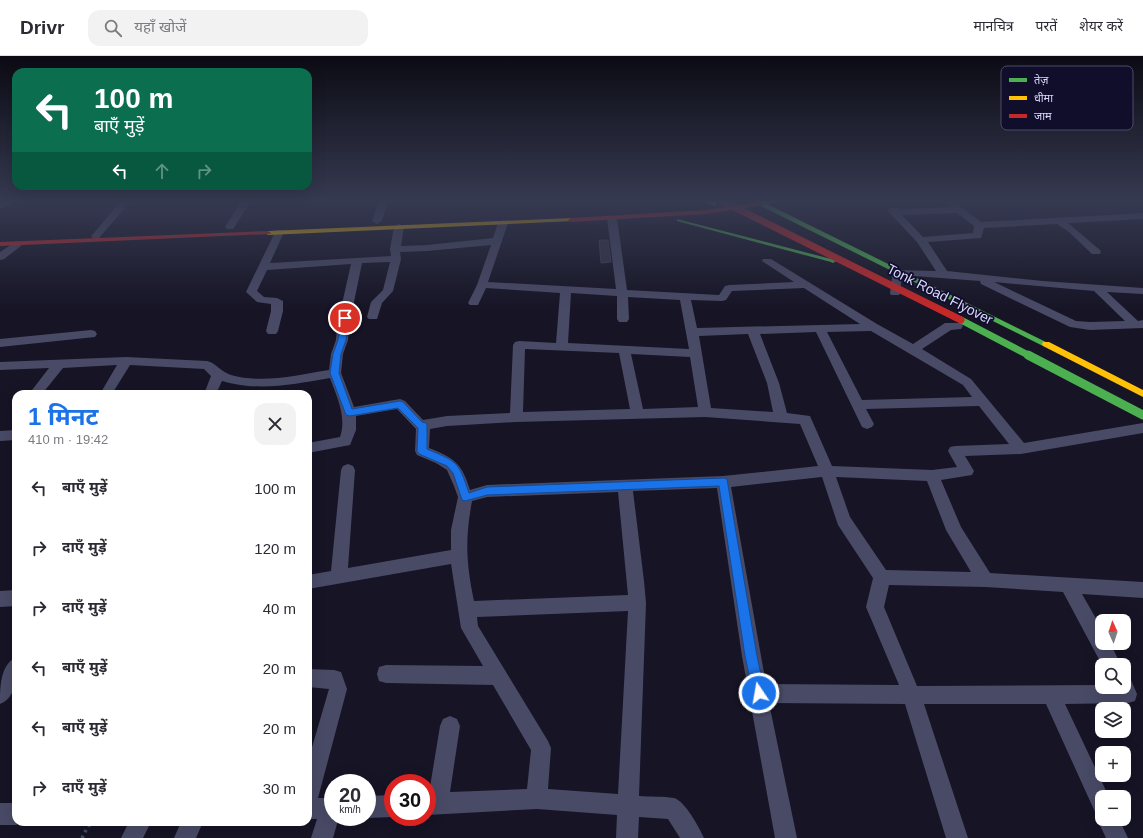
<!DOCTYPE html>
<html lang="hi">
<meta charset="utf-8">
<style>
:root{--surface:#fff;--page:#f2f2f3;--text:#2b2b33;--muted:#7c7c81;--line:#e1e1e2;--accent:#1a73e8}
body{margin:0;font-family:Arial,"Noto Sans Devanagari",sans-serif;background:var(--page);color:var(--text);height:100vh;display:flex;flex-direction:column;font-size:15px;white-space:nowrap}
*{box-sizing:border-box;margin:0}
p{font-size:13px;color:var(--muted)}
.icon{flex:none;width:22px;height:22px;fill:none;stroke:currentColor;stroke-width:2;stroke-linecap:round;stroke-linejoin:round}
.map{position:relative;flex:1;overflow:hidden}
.panel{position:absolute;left:12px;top:334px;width:300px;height:436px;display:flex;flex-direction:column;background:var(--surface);border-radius:12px;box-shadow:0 4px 16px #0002}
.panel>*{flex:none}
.banner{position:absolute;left:12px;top:12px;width:300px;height:122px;border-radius:12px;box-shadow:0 4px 16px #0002;background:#0b6e4f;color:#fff;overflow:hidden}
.needle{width:26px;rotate:357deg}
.fabs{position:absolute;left:1095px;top:558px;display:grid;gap:8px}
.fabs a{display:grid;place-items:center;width:36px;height:36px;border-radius:8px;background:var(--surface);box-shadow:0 4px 16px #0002;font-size:20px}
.speed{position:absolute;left:324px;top:718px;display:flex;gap:8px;font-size:20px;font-weight:700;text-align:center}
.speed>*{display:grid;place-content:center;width:52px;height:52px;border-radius:50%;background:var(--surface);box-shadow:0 4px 16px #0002;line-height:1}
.speed small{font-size:10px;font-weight:400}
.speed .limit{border:6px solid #d22;background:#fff;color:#111}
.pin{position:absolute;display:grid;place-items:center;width:34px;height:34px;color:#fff;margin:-17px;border:2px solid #fff;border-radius:50%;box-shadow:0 1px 4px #0007}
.me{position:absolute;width:44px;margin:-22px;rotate:348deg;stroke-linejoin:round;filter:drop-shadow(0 0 3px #0008)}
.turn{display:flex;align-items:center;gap:14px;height:84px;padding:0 16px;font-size:18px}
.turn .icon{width:52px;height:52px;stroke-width:2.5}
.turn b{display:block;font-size:28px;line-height:34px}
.lanes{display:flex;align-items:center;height:38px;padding:0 16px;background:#0003;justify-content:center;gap:20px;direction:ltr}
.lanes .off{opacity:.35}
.round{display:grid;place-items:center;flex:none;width:42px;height:42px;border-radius:12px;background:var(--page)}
.overview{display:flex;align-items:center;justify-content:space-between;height:68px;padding:0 16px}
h1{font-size:24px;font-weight:700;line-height:30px;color:var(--accent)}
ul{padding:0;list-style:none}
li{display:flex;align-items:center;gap:12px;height:60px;padding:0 16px}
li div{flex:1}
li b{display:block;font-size:15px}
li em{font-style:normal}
header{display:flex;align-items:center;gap:24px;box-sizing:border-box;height:56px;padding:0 20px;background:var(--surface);border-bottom:1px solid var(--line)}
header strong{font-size:19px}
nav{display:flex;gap:22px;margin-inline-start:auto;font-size:14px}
.search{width:280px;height:36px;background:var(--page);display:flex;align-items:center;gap:10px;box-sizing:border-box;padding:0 14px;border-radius:12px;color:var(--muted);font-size:15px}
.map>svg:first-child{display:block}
</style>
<header>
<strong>Drivr</strong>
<div class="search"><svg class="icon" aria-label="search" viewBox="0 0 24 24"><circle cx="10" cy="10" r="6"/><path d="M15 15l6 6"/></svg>यहाँ खोजें</div>
<nav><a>मानचित्र</a><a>परतें</a><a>शेयर करें</a></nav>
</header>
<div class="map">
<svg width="1143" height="782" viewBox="0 0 1143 782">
<rect width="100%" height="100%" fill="#161425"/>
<path fill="#343246" stroke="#423f58" d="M599,184H608L611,206L601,207Z"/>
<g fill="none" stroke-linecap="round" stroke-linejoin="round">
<path stroke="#405161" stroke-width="3.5" stroke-dasharray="2.5 4" stroke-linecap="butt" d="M82,782L88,770L96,766"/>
<path fill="#494a66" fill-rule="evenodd" d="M5,145H17L0,153V147Z
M121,145H131L99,182H93L91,180L93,178Z
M242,145H251L233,173H227L225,171Z
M379,145H388L382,165L377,168L372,165Z
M944,145H954L981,166L1143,157V163L1068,167L1100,194L1101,196L1100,198H1092L1069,176L1057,168L984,172L981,182L928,186L947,215L1043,225L1143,232V238L1107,236L1138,265L1143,264V272L1090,274L1070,271L981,228L980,225L902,219L900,237L899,239H891L890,237L893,214L936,215L917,186L887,154L892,151L903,153L951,151ZM957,157L974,170L973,177L923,181L902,159ZM994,226L1094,235L1125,265L1090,266L1076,265Z
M612,159L617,162L627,234L719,239L725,230L729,229L794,226L762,205L763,203H771L877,268L913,288L945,267H961L963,270L961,273L951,274L922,293L971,323L1024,387L1143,367V377L1021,398L965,400L974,415L972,419L941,424L961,471L990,517L1143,526V542L1082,538L1102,573V587H1110L1121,609H1102L1063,536L985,531L889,529L884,551L917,630L1102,629V631H1124V622L1131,624L1137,638L1135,645L1128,647L1065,648L1109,741H1102V763H1119L1128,782H1106L1097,763L1099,758L1095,756L1046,648H924L968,782H946L905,648L769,647L797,782H775L742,600L717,432L633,435L644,525L646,547L639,740C650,741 663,740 674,742C685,745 699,771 704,782H680L668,763L639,761L638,782H616L617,759L537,753L427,759V737H429L440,670L443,663L450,660L457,663L460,670L450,736L527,733L531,694L493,629L386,627L379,625L377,618L379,611L386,609L483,610L461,572L451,508L308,533V519L331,515L341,414L343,410L348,408L353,410L355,414L348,512L451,494V474L458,441L454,430L447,414L436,407L417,399L415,395L416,373L397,353L356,360V374L350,389L308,397V387L340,381C347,361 337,341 330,322C295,328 258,336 222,325L216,338H204L211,320L204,313L130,309L112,338H100L117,309L63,312L42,338H29L49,312L0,314V306L126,301L207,305C216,307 221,316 231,319C262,328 298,319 329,314L331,298L336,284L337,270L351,208L267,214L257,235L264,241L277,242L283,245V255L278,275L276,278H268L266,275L271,255V248L257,246L246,236L276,174H282L284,176L270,207L391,200L390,193L394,171L399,168L404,171L401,190L427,189L493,182L498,167L503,164L508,167L488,226L616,233L607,162ZM491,189L477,229L468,247L470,249H478L486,232L560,237L556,287L519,285L515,286L513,289L510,357L447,360L423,364L405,345L400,343L354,351L341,317L343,298L348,284L349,270L362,207L390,206L383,234L371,246L367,261L369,263H377L382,247L393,235L401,203L400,196L427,195ZM804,232L860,268L697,272L691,244L722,245L726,244L732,235ZM571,237L617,240V263L619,266H627L629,263L628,241L680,244L689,293L568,287ZM871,275L963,329L972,341L862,344L827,276ZM816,276L862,371L867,373L872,371L874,368L866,353L979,350L1009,388L955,390L950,391L948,395L957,411L932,414L832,410L810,360L787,357L779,327L760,278ZM748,278L767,327L773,356L711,352L699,280ZM525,293L619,297L630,353L523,356ZM631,298L690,301L698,351L643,353ZM705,361L800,368L818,410L723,420L487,429L470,434C462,407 454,402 429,392L430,373L447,370L516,366ZM822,421L838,469L873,522L866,551L899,629L766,628L731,431ZM836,421L927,425L946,474L971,516L886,514L850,461ZM618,436L628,539L474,545C466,507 465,483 472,445L487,441ZM628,555L618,738L548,733L551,692L548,685L478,570L477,561Z
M17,185L22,188L21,190L4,203L0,204V196Z
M91,274L95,275L97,278L95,281L0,291V283Z
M16,374V384L0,385V375Z
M16,534V550L0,551V535Z
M16,601C16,618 18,641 0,648C0,632 0,609 16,601Z
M308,613L334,614L341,616L347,633L318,742H333V761H339L333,782H311L317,763H308V705L329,633L308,631Z
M393,739V761L367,762L366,761H367V740Z
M0,747H16V766H22L16,769H0Z
M129,766H151L143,782H121Z
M181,766H203L196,782H174Z"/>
<path fill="#4caf50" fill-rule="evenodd" d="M753,145H777L776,146L767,148L1050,288L1049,290H1043L759,149Z
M677,163L835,204L836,205L833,207L831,206L677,165Z"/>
<path fill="#ffc107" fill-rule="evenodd" d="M704,145H711L717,148L714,150Z
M571,162L573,163V165L268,179L265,177L268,175Z
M1043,286H1049L1143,334V341L1043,290L1042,288Z"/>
<path fill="#c62828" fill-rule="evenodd" d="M761,146L763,147V149L706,158L571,166L568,164L571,162L706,154Z
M268,175L271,177L270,178L0,190V186Z"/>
<path stroke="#4caf50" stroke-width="7" d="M961,264L1030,300"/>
<path stroke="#4caf50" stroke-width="9" d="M1028,299L1143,359"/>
<path stroke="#c62828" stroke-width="7" d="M722,145L961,264"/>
</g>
<linearGradient id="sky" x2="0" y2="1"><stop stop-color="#0c0b14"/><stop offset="0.57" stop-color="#363a51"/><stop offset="1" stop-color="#363a51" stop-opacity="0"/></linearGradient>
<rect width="1143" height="254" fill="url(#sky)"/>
<path fill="#1a73e8" stroke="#114b97" d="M345,259L349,262L346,284L341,298L339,317L352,353L400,345L403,346L422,366L426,367L427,369V393C457,406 458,404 469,437L487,431L724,422L727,423L757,600L765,637L763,641L759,643L754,641L753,637L745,600L719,430L487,439L465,445L462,444L453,417L447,410L419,398L417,395L418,372L398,352L350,360L346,359L330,317L333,298L338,284L341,262Z"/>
<g text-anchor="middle" stroke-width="3.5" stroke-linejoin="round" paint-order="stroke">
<g font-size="14" fill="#dad8ff" stroke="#110e2b">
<text transform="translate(940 238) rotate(27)" y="5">Tonk Road Flyover</text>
</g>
</g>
<rect x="1001" y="10" width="132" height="64" rx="6" fill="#110e2b" stroke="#4d4b6b" stroke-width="1"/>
<rect x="1009" y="22" width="18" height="4" fill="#4caf50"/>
<rect x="1009" y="40" width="18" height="4" fill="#ffc107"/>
<rect x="1009" y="58" width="18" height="4" fill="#c62828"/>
<g font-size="11" fill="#dad8ff">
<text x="1034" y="28">तेज़</text>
<text x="1034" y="46">धीमा</text>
<text x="1034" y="64">जाम</text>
</g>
</svg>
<div class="fabs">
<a><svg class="needle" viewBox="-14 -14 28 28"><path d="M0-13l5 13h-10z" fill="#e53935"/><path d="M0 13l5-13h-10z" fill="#7c7c81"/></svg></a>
<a><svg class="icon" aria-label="search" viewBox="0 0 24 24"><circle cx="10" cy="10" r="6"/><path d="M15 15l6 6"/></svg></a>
<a><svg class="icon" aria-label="layers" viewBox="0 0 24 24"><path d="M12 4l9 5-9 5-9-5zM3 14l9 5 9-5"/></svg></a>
<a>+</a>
<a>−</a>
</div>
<div class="speed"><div>20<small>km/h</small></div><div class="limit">30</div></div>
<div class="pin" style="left:345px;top:262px;background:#d93025"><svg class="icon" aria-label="arrive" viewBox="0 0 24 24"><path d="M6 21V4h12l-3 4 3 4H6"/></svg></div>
<svg class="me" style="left:759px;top:637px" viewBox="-20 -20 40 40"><circle r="17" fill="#1a73e8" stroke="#fff" stroke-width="3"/><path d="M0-11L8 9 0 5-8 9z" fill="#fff"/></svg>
<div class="banner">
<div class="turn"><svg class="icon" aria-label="left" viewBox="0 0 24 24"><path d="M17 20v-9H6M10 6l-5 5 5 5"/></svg><div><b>100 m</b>बाएँ मुड़ें</div></div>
<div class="lanes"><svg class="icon" aria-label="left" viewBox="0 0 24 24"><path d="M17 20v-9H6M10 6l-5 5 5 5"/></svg><svg class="icon off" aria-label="ahead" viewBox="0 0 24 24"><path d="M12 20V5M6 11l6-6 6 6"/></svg><svg class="icon off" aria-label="right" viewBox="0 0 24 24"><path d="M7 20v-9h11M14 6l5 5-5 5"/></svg></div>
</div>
<section class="panel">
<div class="overview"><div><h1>1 मिनट</h1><p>410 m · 19:42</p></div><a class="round"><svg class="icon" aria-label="close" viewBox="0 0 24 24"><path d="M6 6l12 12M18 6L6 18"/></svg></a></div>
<ul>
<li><svg class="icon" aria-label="left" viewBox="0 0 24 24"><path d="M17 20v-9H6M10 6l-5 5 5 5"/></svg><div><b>बाएँ मुड़ें</b></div><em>100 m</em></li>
<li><svg class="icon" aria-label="right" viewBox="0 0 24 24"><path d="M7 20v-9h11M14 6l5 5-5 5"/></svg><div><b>दाएँ मुड़ें</b></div><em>120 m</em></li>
<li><svg class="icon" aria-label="right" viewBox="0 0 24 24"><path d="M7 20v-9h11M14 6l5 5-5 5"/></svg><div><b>दाएँ मुड़ें</b></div><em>40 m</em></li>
<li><svg class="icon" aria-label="left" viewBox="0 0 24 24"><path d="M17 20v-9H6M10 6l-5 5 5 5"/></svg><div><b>बाएँ मुड़ें</b></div><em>20 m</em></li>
<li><svg class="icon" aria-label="left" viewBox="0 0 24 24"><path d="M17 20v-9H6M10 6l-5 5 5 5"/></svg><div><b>बाएँ मुड़ें</b></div><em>20 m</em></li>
<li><svg class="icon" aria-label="right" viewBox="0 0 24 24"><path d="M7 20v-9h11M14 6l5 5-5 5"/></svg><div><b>दाएँ मुड़ें</b></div><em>30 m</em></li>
</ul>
</section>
</div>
